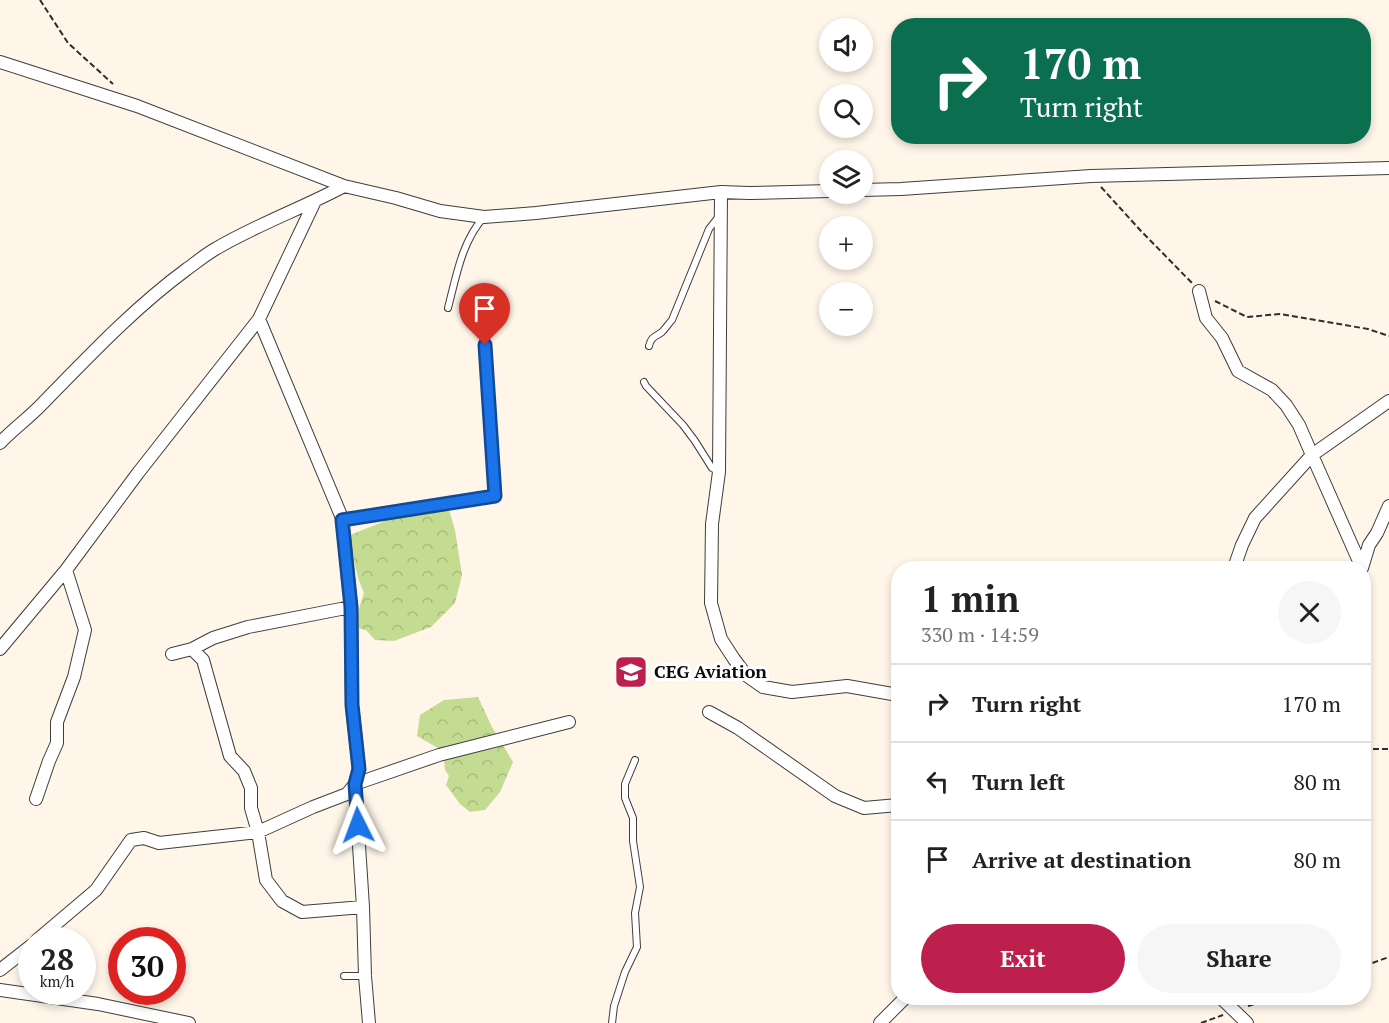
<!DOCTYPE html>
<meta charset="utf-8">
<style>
:root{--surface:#fff;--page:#f6f6f6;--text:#222;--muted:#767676;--line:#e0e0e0;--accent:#be204e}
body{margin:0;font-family:"PT Serif",serif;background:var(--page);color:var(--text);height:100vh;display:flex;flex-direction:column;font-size:22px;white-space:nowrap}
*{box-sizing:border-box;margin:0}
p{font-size:20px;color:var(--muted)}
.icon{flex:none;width:33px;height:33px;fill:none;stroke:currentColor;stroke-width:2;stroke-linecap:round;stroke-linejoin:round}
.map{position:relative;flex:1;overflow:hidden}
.panel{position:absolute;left:891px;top:561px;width:480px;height:444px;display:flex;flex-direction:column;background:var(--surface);border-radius:24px;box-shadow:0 3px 9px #0003}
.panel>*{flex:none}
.top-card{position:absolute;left:891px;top:18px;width:480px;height:126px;border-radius:24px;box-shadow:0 3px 9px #0003;background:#0b6e4f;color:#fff;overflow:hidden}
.controls{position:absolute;left:819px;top:18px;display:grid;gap:12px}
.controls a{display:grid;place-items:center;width:54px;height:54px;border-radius:50%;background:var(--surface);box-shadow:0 3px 9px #0003;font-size:30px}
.speed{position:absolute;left:18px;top:927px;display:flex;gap:12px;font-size:30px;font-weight:700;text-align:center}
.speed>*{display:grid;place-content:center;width:78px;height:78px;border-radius:50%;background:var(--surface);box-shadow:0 3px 9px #0003;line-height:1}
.speed small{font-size:15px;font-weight:400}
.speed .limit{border:9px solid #d22;background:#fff;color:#111}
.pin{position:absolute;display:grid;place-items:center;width:51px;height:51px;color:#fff;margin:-62px -26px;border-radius:50% 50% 50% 0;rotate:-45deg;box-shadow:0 0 6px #0007}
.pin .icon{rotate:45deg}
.me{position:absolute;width:66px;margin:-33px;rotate:357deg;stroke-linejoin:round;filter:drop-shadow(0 0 4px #0008)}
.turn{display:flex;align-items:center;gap:21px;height:126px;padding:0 30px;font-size:27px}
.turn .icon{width:78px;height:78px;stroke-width:2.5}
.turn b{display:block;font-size:42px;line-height:51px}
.round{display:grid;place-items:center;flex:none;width:63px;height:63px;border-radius:32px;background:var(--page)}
.head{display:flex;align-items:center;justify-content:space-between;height:102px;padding:0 30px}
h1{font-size:36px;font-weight:700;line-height:45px}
.cta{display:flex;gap:12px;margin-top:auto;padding:12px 30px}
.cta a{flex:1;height:69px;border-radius:36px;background:var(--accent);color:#fff;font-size:24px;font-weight:700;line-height:69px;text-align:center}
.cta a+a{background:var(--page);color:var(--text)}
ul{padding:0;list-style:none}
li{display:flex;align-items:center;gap:18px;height:78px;padding:0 30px;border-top:2px solid var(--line)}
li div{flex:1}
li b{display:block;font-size:22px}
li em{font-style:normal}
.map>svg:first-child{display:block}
</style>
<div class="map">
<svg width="1389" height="1023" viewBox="0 0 1389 1023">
<defs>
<pattern id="forest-crowns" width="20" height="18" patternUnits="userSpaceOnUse" patternTransform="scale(1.5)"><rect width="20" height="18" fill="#c4db92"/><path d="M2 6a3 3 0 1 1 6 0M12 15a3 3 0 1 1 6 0" fill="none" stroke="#a7bb7d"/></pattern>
</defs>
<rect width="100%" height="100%" fill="#fff5e9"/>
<path fill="url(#forest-crowns)" d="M447,503L455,530L462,575L455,603L431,627L394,641L375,640L366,630L357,628L354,624L364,593C355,574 353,555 350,535L420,507Z
M478,697L492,727L513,762L500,792L485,810L470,812L460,804L446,785L449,776L445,770L443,751L417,736L420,715L444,700Z"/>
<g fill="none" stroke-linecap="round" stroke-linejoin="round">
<g stroke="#3e3e3e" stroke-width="8">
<path id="service" d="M448,308C456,277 462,241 484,217
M649,346C651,337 655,337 662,332C665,329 669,323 672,320L709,229L720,215
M644,382L646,386L683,425L695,441L712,468L718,471
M342,520L495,496L485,345
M344,976H365
M612,1023L614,1006L625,972L637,947L635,913L640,887L633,841V818L625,798V784L635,760"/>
</g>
<g stroke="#3e3e3e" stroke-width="14">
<path id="minor" d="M0,62L137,106L344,186L396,198L440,211L484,217L536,213L721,192L749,193L830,191
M862,190L901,189L1091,176L1389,168
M721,192L719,472L712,524L711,603L721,639L734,659L746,675L763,687L792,692L847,686L898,695
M1199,291L1206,318L1222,338L1238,371L1272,390L1286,405L1299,425L1312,455L1255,518L1242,545L1234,568
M259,319L342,518L351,607L352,705L359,769L355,784L363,907L365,976L369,1023
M0,443C13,429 30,417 43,403C89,356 134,308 187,269C197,262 206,254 217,248C258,224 303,208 344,186
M1362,568L1312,455L1389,401
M1362,568L1369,545L1377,533L1389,506
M0,649L66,570L138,473L259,319L315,201
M192,649L203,660L230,756L244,771L251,788V808L258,832L266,880L282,901L302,912L363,907
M172,654L192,649L213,638L248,627L351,607
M709,712L738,728L835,796L864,808L898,805
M36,799L49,761L57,743V722L74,677L85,630L66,570
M37,940L96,890L131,840L144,838L159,843L258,832L313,807L347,794L355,784L439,755L569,722
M0,970L32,945
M0,990L98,1004L189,1023
M1221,998L1247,1023
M880,1023L905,998"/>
</g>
<path stroke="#2d2d2d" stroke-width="2" stroke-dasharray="6 3" stroke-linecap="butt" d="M40,0L68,43L113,84
M1101,187L1141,231L1192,283
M1215,301L1247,317L1280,314L1368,329L1389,336
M1364,749H1389
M1364,966L1389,957
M1248,1006L1274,998
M1201,1023L1223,1015"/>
<use href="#service" stroke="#fff" stroke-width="6"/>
<use href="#minor" stroke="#fff" stroke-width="12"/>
</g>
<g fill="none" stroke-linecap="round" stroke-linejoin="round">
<g stroke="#114b97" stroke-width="15">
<path id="route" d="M358,825L355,784L359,769L352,705L351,607L342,520L495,496L485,345"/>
</g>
<use href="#route" stroke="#1a73e8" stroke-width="10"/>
</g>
<defs>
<g id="school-square" transform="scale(1.725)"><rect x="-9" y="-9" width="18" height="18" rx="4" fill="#be204e" stroke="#fff"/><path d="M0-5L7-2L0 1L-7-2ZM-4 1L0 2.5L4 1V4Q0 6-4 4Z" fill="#fff"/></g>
</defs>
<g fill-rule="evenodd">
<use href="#school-square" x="631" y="672"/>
</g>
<g text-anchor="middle" stroke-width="6" stroke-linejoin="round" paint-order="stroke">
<g font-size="18" font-weight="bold" fill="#0b0b0b" stroke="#fff" text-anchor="start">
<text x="654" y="678">CEG Aviation</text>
</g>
</g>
</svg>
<div class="controls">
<a><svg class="icon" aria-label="sound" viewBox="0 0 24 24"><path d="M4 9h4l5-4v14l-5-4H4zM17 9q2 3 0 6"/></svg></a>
<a><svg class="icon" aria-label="search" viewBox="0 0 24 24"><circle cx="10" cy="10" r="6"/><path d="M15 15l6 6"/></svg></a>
<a><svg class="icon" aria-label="layers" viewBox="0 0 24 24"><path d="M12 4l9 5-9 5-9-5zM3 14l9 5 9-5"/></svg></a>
<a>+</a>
<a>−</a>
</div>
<div class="speed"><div>28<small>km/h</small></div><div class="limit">30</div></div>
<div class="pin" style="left:485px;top:345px;background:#d93025"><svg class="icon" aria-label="arrive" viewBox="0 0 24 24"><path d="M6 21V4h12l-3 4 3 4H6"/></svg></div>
<svg class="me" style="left:358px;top:825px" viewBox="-20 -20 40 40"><path d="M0-17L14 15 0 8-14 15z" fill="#1a73e8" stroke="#fff" stroke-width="4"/></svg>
<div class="top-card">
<div class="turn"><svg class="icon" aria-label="right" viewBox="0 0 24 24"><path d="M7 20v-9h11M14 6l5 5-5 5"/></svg><div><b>170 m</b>Turn right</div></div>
</div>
<section class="panel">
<div class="head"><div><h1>1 min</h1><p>330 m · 14:59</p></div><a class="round"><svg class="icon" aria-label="close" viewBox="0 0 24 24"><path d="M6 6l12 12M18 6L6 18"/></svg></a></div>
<ul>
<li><svg class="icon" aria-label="right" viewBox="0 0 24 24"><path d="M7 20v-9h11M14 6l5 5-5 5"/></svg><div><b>Turn right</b></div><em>170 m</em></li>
<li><svg class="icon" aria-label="left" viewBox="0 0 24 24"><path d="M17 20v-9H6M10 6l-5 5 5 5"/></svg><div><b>Turn left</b></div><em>80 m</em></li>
<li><svg class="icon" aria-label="arrive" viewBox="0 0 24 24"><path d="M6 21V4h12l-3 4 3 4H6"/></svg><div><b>Arrive at destination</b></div><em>80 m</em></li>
</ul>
<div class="cta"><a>Exit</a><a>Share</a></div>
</section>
</div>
